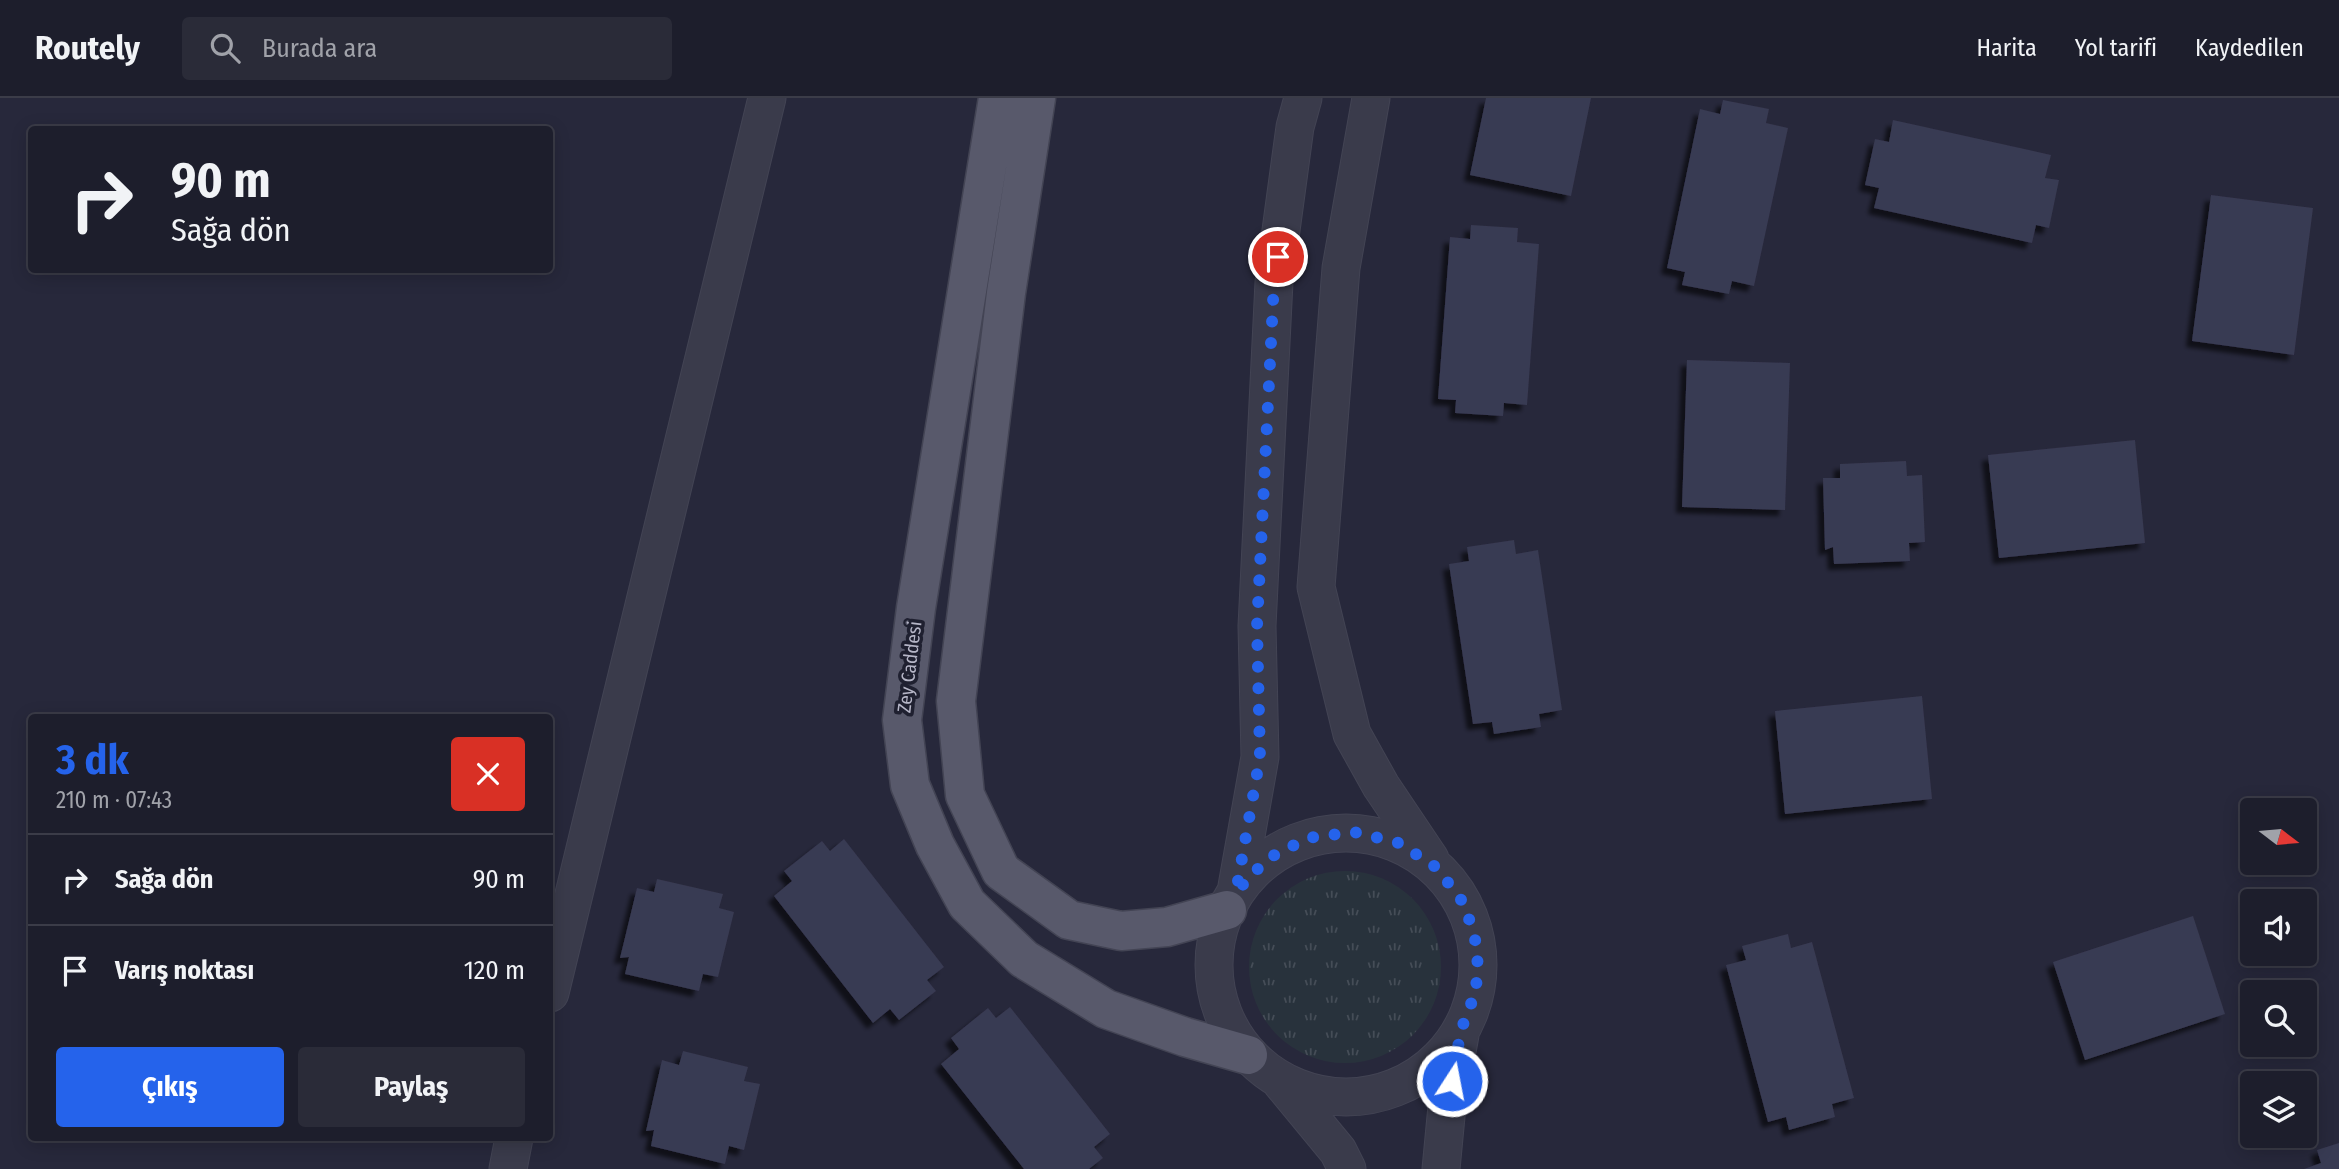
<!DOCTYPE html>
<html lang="tr">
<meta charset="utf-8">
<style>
:root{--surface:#1d1e2c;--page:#2a2b38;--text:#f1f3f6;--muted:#a0a2a9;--line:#3b3c48;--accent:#2563eb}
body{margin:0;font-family:"Fira Sans Condensed",sans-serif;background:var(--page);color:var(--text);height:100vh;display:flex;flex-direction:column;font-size:26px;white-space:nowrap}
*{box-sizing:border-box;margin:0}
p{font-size:23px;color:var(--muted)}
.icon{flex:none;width:38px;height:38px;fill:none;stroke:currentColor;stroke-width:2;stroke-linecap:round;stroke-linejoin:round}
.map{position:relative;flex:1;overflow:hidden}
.drawer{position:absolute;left:28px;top:616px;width:525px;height:427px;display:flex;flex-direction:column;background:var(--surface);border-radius:7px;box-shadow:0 4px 18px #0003,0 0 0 2px var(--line)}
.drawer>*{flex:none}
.banner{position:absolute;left:28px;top:28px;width:525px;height:147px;border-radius:7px;box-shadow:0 4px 18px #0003,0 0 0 2px var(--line);background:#1d1e2c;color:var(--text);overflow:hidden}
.needle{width:46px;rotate:106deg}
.fabs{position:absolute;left:2240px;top:700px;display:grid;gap:14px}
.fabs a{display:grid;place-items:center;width:77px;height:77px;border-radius:7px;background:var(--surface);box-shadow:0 4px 18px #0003,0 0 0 2px var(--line);font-size:35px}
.pin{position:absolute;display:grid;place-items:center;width:60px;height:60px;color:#fff;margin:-30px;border:4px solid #fff;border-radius:50%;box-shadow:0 2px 7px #0007}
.me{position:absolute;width:77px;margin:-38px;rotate:11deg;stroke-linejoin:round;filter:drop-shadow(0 0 5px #0008)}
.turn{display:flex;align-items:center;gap:24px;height:147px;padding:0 28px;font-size:32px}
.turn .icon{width:91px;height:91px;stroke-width:2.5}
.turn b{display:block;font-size:49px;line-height:60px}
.round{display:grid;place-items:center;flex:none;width:74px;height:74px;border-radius:7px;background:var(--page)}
.headline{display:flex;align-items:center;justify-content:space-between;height:119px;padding:0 28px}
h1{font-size:42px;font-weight:700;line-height:52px;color:var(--accent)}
.cta{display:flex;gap:14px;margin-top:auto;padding:14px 28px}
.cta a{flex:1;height:80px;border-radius:7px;background:var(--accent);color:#fff;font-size:28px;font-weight:700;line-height:80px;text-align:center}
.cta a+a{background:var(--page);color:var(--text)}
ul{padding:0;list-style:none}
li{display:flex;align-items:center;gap:21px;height:91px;padding:0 28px;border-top:2px solid var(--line)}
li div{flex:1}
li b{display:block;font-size:26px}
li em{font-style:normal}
header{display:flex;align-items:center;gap:42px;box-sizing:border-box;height:98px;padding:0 35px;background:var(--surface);border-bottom:2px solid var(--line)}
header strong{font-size:33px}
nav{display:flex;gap:38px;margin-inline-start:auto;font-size:24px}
.search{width:490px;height:63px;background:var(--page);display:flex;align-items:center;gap:18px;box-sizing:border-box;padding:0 24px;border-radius:7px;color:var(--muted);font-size:26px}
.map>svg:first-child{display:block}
</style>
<header>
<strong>Routely</strong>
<div class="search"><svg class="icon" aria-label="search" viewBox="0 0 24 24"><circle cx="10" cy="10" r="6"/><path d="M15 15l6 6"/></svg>Burada ara</div>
<nav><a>Harita</a><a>Yol tarifi</a><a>Kaydedilen</a></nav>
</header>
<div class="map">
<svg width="2339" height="1071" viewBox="0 0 2339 1071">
<defs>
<pattern id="grass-tufts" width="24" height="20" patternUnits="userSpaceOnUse" patternTransform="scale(1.75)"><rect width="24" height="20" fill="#28323c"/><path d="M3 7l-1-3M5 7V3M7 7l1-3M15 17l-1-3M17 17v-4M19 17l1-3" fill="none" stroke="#454d57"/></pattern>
<filter id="shadow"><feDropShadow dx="-6" dy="6" stdDeviation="2" flood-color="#0009"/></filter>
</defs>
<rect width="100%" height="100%" fill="#27283b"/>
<path fill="url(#grass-tufts)" d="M1249 869a96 96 0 1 1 192 0a96 96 0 1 1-192 0Z"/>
<path fill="#393a52" filter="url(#shadow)" d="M1486,0H1591L1571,98L1470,77Z
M1723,2L1769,11L1766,25L1788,30L1754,188L1732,183L1729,196L1682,187L1685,174L1667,170L1700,11L1720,16Z
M1893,22L2051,57L2045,80L2059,82L2049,130L2036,127L2032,145L1874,110L1879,90L1865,87L1875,41L1889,44Z
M2211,97L2313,110L2294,257L2192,243Z
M1471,127L1518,130L1517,144L1539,146L1527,307L1504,305L1503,318L1455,315L1456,302L1438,301L1450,139L1470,141Z
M1687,262L1790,265L1785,412L1682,409Z
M2135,342L2145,445L1999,460L1988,357Z
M1906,363L1907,378L1922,377L1925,444L1909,445L1910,463L1834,466L1833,449L1825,452L1823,380H1840V366Z
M1514,442L1516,456L1538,452L1562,612L1539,616L1541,629L1494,636L1492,624L1473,626L1449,466L1469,463L1467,449Z
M1922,598L1932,701L1785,716L1775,613Z
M844,741L944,869L927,882L936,893L899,922L890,911L873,925L774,798L792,783L784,773L822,743L830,753Z
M657,781L723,796L719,810L734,814L718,879L703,876L699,893L625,876L629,859L620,860L637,790L654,794Z
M2193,818L2225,916L2085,962L2053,864Z
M1788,836L1791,850L1812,844L1854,1000L1832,1006L1835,1019L1789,1032L1786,1019L1768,1024L1726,867L1746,862L1742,848Z
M1010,909L1110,1036L1094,1049L1103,1060L1089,1071H1024L941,966L959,951L951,940L988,910L996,920Z
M683,953L748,969L744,983L760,986L744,1052L729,1048L725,1066L651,1048L654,1032L646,1033L662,962L679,967Z
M2339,1045V1071H2304L2321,1065L2317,1052Z"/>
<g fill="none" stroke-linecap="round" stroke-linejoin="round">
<g stroke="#434454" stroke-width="39">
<path id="minor" d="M1371,0L1341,170L1316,489L1352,636L1381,688L1430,761
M1214 867a132 132 0 1 1 264 0a132 132 0 1 1-264 0Z
M1236,794L1260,659L1257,528L1274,184L1295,29L1303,0
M550,895L767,0
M1281,984L1338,1053L1347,1071
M508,1071L514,1040
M1441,1071L1447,1008L1460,937"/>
</g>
<g stroke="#434454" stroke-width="41">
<path id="major" d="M998,0L916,510L902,622L910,687L935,747L967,806L1024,861L1106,911L1185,939L1248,957
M1036,0L1006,195L956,603L965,697L1001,773L1069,822L1121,833L1167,829L1227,812"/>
</g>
<use href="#minor" stroke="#3a3b4b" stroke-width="37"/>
<use href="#major" stroke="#58596b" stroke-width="38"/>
</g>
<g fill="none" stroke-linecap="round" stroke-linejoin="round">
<path stroke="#2563eb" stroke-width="12" stroke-dasharray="0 21.6" d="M1278,159L1274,184L1257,528L1260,659L1236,794L1267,761L1308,740L1354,734L1399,745L1437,770L1465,807L1478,852L1476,893L1461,932L1452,983"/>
</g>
<g text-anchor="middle" stroke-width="7" stroke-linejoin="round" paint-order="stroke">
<g font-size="19" fill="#b6b6c7" stroke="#1f2030">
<text transform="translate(909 569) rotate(-83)" y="7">Zey Caddesi</text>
</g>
</g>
</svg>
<div class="fabs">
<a><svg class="needle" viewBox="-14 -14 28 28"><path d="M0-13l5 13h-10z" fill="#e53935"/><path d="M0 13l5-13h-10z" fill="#a0a2a9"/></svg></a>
<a><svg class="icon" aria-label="sound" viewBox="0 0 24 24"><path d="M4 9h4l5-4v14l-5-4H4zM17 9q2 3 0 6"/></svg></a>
<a><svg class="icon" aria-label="search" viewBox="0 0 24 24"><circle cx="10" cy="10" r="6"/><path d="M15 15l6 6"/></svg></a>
<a><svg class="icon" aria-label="layers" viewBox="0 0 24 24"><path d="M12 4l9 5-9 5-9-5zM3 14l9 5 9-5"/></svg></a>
</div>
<div class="pin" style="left:1278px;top:159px;background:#d93025"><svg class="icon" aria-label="arrive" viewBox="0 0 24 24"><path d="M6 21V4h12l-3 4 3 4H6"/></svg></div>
<svg class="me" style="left:1452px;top:983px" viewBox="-20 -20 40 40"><circle r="17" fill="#2563eb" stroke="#fff" stroke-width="3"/><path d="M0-11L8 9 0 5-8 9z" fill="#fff"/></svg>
<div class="banner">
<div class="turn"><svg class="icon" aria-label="right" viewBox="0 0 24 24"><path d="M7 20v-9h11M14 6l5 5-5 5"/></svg><div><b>90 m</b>Sağa dön</div></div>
</div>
<section class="drawer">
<div class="headline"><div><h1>3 dk</h1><p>210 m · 07:43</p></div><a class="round" style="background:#d93025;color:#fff"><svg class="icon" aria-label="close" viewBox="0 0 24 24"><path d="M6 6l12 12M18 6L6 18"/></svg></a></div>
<ul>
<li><svg class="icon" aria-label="right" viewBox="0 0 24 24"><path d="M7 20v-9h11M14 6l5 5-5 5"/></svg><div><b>Sağa dön</b></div><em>90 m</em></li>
<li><svg class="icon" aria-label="arrive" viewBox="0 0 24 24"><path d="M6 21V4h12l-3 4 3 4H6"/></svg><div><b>Varış noktası</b></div><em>120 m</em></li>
</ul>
<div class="cta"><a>Çıkış</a><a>Paylaş</a></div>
</section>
</div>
